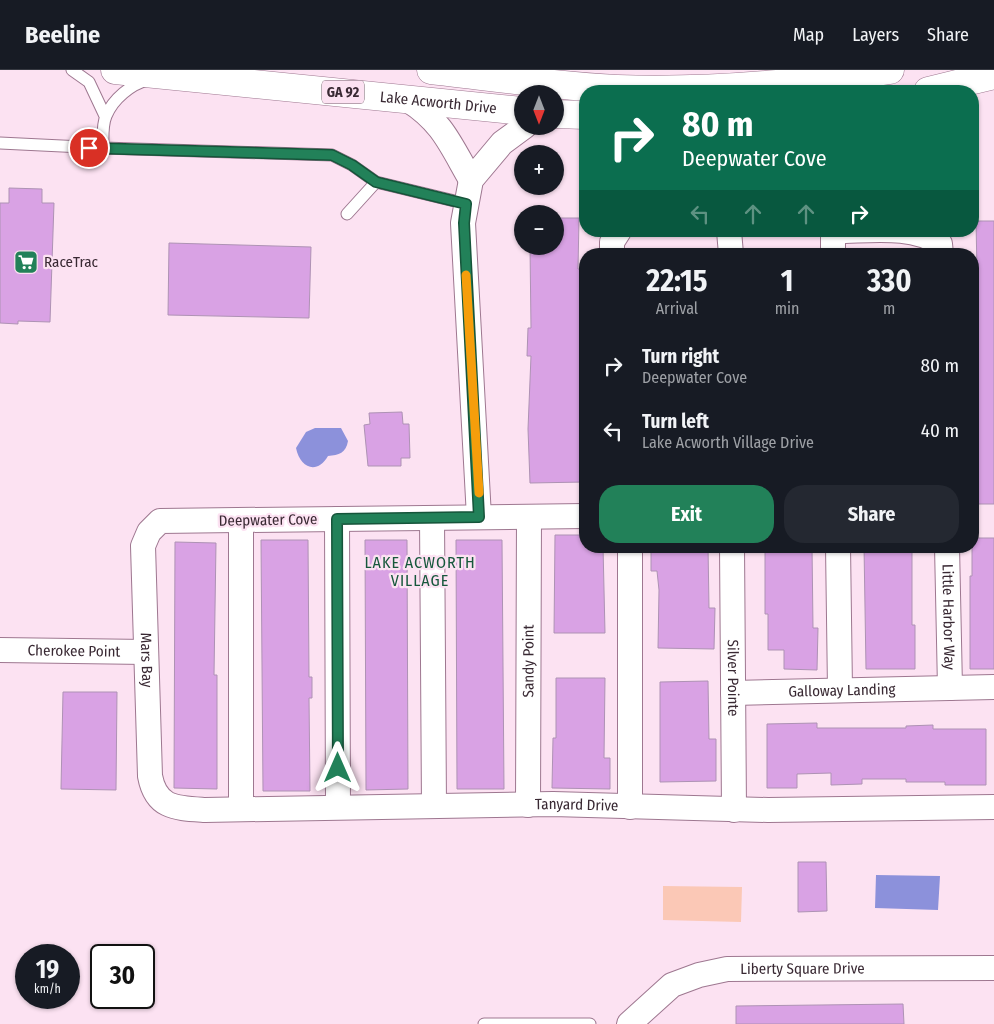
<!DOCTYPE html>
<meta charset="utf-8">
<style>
:root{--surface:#171b24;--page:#242831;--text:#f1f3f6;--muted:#9ea1a6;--line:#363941;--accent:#228159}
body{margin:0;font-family:"Fira Sans Condensed",sans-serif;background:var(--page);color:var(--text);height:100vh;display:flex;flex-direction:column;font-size:19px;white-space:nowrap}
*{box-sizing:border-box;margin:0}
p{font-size:16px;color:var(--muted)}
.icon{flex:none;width:28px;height:28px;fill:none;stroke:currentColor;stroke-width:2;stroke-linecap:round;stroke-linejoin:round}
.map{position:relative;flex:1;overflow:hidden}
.details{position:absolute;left:579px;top:178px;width:400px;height:305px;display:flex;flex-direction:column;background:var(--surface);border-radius:20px;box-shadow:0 1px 4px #0004}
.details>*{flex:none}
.hud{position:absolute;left:579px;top:15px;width:400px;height:152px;border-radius:20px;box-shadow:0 1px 4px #0004;background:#0b6e4f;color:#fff;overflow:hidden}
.needle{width:32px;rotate:180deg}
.controls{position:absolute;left:514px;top:15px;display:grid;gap:10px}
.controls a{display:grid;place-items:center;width:50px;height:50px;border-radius:50%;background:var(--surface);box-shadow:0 1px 4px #0004;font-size:25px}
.speed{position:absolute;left:15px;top:874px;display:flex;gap:10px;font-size:25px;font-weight:700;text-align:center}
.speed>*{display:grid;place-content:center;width:65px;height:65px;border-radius:50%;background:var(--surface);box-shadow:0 1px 4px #0004;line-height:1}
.speed small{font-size:12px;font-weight:400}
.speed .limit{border:2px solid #111;border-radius:8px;background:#fff;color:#111}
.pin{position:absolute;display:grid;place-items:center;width:42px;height:42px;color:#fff;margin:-21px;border:2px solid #fff;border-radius:50%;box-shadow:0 1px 5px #0007}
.me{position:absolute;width:55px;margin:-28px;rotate:0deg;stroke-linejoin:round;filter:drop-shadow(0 0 4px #0008)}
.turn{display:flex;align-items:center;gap:18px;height:105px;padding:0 20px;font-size:22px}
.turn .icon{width:65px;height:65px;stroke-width:2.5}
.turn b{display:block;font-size:35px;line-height:42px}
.lanes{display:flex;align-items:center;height:48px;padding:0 20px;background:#0003;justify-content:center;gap:25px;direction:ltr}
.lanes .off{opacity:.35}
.eta{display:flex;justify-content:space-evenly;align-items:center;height:85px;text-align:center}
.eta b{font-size:30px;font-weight:700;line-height:35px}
.action{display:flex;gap:10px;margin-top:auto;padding:10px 20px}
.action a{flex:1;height:58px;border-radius:20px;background:var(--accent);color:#fff;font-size:20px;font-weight:700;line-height:58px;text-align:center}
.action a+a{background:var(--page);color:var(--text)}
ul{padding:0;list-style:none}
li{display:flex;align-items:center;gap:15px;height:65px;padding:0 20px}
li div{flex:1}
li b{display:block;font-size:19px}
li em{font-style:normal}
header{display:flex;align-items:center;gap:30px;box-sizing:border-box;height:70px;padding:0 25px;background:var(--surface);border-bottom:1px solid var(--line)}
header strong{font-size:24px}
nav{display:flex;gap:28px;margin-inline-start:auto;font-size:18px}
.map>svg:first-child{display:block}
</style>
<header>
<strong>Beeline</strong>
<nav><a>Map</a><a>Layers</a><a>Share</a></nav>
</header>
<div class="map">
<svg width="994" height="954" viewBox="0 0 994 954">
<rect width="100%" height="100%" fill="#fce2f2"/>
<path fill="#fbc8b6" d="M663,816L742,817L741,852L663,850Z"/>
<path fill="#8c91db" d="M315,358H341L348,371C346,383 339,385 328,386C317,405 300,398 296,378L306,362Z
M876,805L940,806L938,840L875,838Z"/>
<path fill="#d9a2e4" stroke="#ae92b4" d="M9,118L42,119V133H54L50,252L18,251V254L0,253V133H9Z
M555,148H579L578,199H585V412L530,413L528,359L531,286H527L528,258H531L530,176H555Z
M976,151H994V434H972V201H977Z
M169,173L311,177L309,248L168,245Z
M402,342L403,354H409L410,388H401V396H368L364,355L370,354L369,343Z
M555,465H585V476H603L605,563H554Z
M972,468H994V599H970V506H972Z
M261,470H308L309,607H312V628H309L310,721H263Z
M365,470H407L408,719L366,720Z
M456,470H502L504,719H457Z
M175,472L216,473L214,605H217V719L174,718Z
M651,476H708L709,538H715L714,579L658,578L659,520L657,501H651Z
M765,476H812L813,558H818L817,600L784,599V580H768V544H765Z
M864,476H912V555H915V599H866Z
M556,608H605L604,688H610V719L552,718L553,668H556Z
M708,611L709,669H716V711L660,712V612Z
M63,622H117L116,720L61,719Z
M817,653V658H906V656L933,655V659H986V715H945V712H906V709H862V714L831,715V703L797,704V718H767V654Z
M798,792H826L827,841L798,842Z
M903,934L904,954H736V936Z"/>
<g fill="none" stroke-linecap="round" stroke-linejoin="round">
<g stroke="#9e7790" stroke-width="13">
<path id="lane" d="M72,0L89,12L105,46
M0,73L103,78C103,68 102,55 106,46C113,29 131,14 148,10
M103,78L332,85L352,95L376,112L467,134
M347,144L376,112
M484,954H590"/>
</g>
<g stroke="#9e7790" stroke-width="26">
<g id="street">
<path d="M408,30C443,52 451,76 471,110"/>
<path d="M729,161L731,184"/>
<path d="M833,161V184"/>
<path d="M837,161C869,161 913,154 940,174L941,184"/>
<path d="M612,184V172L619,161"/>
<path id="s1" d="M585,446L160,451L149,462L143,476L150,706C156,738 175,738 205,740L553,734L768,740L994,737"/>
<path d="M479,447L463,153L471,110L502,73L525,56"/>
<path d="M432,448L434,736"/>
<path d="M337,449L338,737"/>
<path d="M241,450V739"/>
<path d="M630,476V737"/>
<path id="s2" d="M732,476L734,740"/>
<path d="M838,476L840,620"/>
<path id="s3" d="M947,476L950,618"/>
<path id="s4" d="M0,580L146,582"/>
<path id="s5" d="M733,623L994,617"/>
<path id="s6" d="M528,735L529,447"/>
<path id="s7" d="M629,954L672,915L699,905L727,899L994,898"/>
</g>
</g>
<g stroke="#9e7790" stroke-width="29">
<g id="primary">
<path id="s8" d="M115,0L522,41"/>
<path d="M431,0C493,7 555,16 617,19C708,22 800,14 890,0"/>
<path d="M928,21L994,5"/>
<path d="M555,44L585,45"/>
</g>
</g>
<use href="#lane" stroke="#fff" stroke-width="11"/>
<use href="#street" stroke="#fff" stroke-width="24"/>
<use href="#primary" stroke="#fff" stroke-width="28"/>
</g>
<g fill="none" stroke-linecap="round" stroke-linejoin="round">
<g stroke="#16543a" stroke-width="12">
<path id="route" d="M89,78L332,85L352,95L376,112L466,134L464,153L479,447L337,449L338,698"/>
</g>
<use href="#route" stroke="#228159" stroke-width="9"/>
<path stroke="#f59e0b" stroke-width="9" d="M466,205L479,423"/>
</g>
<defs>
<g id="supermarket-square" transform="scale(1.25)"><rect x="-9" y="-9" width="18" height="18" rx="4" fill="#228159" stroke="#fce2f2"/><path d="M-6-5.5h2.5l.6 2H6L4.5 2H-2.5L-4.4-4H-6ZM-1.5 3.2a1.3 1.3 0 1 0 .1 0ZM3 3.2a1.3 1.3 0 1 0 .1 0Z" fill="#fff"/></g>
</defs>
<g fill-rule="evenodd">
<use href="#supermarket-square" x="26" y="192"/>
</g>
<g text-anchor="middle" stroke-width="4.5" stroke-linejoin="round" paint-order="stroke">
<rect fill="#fce2f2" stroke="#74606c" stroke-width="1" x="322" y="10.5" width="42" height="23" rx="4"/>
<g font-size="14" font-weight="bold" fill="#392933">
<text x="343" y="27">GA 92</text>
</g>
<g font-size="15" fill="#392933" stroke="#fce2f2">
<text dy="5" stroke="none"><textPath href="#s8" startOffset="325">Lake Acworth Drive</textPath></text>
<text transform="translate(268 450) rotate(-1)" y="5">Deepwater Cove</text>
<text dy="5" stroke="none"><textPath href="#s3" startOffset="71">Little Harbor Way</textPath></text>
<text dy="5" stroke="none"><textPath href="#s4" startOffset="74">Cherokee Point</textPath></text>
<text dy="5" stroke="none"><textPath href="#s1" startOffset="570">Mars Bay</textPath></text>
<text dy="5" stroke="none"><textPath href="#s6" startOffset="144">Sandy Point</textPath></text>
<text dy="5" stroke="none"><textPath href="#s2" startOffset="132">Silver Pointe</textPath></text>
<text dy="5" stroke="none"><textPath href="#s5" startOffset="109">Galloway Landing</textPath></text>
<text dy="5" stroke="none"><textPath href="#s1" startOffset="1130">Tanyard Drive</textPath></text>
<text dy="5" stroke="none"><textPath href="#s7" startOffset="191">Liberty Square Drive</textPath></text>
</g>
<g font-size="15" fill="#392933" stroke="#fce2f2" text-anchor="start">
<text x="44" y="197">RaceTrac</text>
</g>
<g font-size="16" letter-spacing="1" fill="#17583c" stroke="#fce2f2">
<text x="420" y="498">LAKE ACWORTH<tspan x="420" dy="18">VILLAGE</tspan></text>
</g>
</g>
</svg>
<div class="controls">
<a><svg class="needle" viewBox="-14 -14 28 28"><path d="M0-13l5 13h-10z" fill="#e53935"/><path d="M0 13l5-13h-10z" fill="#9ea1a6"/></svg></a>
<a>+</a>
<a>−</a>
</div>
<div class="speed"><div>19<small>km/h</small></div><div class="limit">30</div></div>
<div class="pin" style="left:89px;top:78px;background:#d93025"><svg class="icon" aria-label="arrive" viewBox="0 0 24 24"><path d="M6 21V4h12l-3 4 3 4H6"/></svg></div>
<svg class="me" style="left:338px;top:698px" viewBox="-20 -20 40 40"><path d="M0-17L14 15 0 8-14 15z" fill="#228159" stroke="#fff" stroke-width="4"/></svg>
<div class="hud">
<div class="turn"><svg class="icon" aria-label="right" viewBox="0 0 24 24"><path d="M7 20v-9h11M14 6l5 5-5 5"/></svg><div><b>80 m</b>Deepwater Cove</div></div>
<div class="lanes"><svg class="icon off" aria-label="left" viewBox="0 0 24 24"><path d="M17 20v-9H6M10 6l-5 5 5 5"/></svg><svg class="icon off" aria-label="ahead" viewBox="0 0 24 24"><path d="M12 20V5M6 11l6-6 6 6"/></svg><svg class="icon off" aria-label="ahead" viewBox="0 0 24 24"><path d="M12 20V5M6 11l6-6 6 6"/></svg><svg class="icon" aria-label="right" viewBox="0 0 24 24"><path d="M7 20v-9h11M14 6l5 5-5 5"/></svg></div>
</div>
<section class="details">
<div class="eta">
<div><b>22:15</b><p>Arrival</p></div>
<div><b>1</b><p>min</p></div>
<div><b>330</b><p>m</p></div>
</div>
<ul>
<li><svg class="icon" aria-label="right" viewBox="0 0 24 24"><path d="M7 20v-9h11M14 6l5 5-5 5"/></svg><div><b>Turn right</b><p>Deepwater Cove</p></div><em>80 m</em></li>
<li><svg class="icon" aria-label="left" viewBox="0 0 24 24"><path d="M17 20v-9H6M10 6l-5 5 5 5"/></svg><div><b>Turn left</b><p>Lake Acworth Village Drive</p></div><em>40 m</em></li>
</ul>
<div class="action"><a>Exit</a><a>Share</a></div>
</section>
</div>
